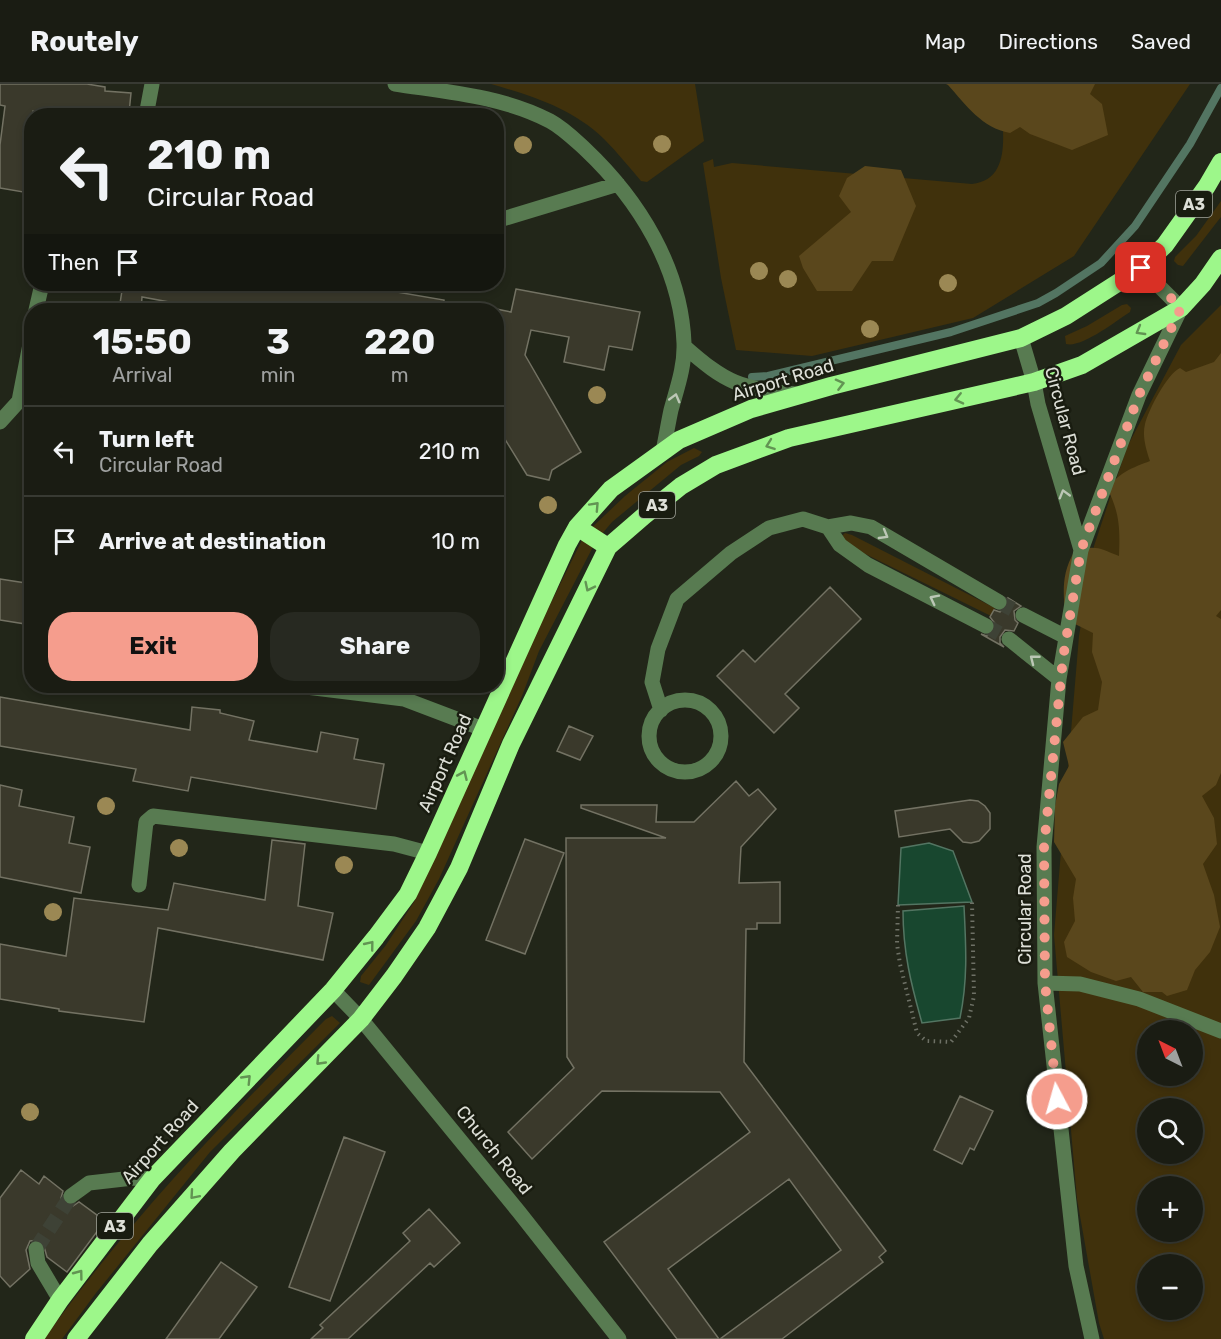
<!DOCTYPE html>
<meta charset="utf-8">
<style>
:root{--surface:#1a1c13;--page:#272921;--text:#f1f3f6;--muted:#9fa1a0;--line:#383a33;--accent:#f59d8d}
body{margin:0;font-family:Rubik,sans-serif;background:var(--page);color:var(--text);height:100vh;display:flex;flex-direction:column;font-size:22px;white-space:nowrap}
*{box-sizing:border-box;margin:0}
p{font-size:20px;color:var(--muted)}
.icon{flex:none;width:33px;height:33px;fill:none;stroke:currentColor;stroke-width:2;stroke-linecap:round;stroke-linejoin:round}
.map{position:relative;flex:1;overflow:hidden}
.sheet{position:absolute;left:24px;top:219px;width:480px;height:390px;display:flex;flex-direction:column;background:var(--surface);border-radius:24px;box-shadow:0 3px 9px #0003,0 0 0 2px var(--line)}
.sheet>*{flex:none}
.guide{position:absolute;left:24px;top:24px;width:480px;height:183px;border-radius:24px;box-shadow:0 3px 9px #0003,0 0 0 2px var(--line);background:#1a1c13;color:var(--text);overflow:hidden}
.needle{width:39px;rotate:318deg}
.buttons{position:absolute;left:1137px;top:936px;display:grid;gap:12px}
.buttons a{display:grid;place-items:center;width:66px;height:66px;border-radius:50%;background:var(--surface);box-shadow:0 3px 9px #0003,0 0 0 2px var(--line);font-size:30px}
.pin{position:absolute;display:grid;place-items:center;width:51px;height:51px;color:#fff;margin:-26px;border-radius:12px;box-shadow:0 3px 9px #0006}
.me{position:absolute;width:66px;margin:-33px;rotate:354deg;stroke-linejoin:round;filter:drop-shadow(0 0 4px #0008)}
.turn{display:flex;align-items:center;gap:21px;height:126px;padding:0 24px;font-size:27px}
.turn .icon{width:78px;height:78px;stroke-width:2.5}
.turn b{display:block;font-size:42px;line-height:51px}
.then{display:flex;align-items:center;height:57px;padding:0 24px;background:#0003;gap:12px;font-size:22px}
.eta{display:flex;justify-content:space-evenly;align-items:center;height:102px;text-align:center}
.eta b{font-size:36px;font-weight:700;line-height:42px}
.button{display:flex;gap:12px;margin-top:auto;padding:12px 24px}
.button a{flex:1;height:69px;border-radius:24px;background:var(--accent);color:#111;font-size:24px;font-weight:700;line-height:69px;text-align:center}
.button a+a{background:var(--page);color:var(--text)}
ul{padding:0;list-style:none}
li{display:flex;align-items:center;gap:18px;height:90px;padding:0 24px;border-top:2px solid var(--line)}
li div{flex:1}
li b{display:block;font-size:22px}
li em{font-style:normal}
header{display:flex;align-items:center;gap:36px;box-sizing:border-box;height:84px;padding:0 30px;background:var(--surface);border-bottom:2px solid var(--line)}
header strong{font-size:28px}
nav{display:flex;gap:33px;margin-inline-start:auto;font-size:21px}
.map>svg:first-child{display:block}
</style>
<header>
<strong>Routely</strong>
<nav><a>Map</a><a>Directions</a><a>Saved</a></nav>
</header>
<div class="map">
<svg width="1221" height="1255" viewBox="0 0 1221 1255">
<rect width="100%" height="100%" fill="#222619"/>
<path fill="#40310c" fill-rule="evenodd" d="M491,0H695L704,57L647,98L641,97C629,83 617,68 604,55C572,24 532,12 491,0Z
M978,0H1190L1074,172L973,234L812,272L736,266L721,194L703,79L713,75L714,83L732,79L972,100C1001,97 1004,71 1003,47C1003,42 1004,33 1002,29C998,19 985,8 978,0Z
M1221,117V133L1217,138L1183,182L1178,181L1174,177L1175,173L1196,152Z
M1127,220L1131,224L1130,228C1116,237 1082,264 1066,260L1065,252L1087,242L1122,221Z
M1221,221V1255H1104L1099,1239L1077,1115L1054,851L1079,552L1094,462L1127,363L1181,261ZM1148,946H1192V992H1148ZM1148,1024H1192V1070H1148ZM1148,1102H1192V1148H1148ZM1148,1180H1192V1226H1148Z
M694,364L702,368L699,372L681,381L612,438L596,457L539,567L522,612L439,795L416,837L369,901L360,898L361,892L386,861L414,818L513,595L585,450L625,412L667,378Z
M845,449L852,451L995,524L991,532L845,460L841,453Z
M332,932L340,939L210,1068L96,1209L62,1255H44C127,1139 225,1036 326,935Z"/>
<path fill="#5a471c" d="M946,0H1095L1090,10L1102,20L1108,51L1072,66L1030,50L1020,43L1010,49C982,44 966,21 948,1Z
M865,82L901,86L916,122L893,177H872L852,207H817L803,184L799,172L851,128L839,112L847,94Z
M1221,269V526L1216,532L1221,535V689L1216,701L1202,712L1214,734L1217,760L1203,780L1214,811L1220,843L1210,868L1195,886L1187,906L1167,912L1162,908H1143L1131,893L1116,897L1091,888L1067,873L1064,858L1075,837L1073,814L1076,795L1054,758L1055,722L1059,700L1069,682L1063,658L1083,633L1098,626L1102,598L1092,568L1093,549L1075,540L1065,530C1063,506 1062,489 1074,468C1095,460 1099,464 1119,472C1120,446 1120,430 1108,406C1115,390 1134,383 1150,377C1146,365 1142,352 1145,340C1149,325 1167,290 1180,284L1186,288L1214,278Z"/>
<path fill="#18472f" stroke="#537562" stroke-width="1.5" d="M929,759L953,767L972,818L898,821L901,764Z
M964,822C966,862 968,895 960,934L922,939C911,900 903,868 903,827Z"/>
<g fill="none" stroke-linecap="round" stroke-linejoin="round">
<path stroke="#537562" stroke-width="8" d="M752,293L768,292L951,248L1038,219L1056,209L1101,179L1135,142L1190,60L1221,4"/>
</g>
<path fill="#3a392b" stroke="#737263" stroke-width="1.5" d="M0,0H87L105,3V7L131,9L129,29L102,28L101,32H66L33,27L24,87L32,89L29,109L0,104V61L5,22L0,21Z
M123,200H350L444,216L443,226H212L142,213L141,226H119Z
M516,205L640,228L632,266L609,262L604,286L564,278L569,253L531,246L525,271L581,368L552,386L549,396L527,391L503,352L496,356V225L511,228Z
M0,495L32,500V541L0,536Z
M830,503L861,535L785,610L799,624L774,649L717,592L743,566L755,578Z
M1008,514L1021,522L1014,527L1015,536L1018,539L1014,547L1005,546L1000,553V559L1004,563L981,550L987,552L994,547L996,541L990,533L994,526L1000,528L1007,523Z
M0,613L190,646L192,623L220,626V629L254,637L249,656L317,668L321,648L358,655L354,675L384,680L376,725L191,693L188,707L133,697L136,685L0,662Z
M569,642L593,652L580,676L557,667Z
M736,697L749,712L758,705L776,725L741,763L739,799L780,798V839H757V845H746L744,978L886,1167L879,1173L883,1178L782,1255H720L841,1166L789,1095L668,1185L719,1255H677L604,1158L750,1048L720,1008L602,1007L532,1075L508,1048L574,984L567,973L566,754H666L581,724V721H657L656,738H694Z
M0,701L22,706L19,722L74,733L69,759L90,763L81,809L0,793Z
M970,716L978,717L985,722L990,729V745L979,757L971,759L963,758L950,745L899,753L895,727Z
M525,755L564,769L525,870L486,856Z
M272,756L305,760L298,822L333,829L323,876L158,844L144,938L59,927V925L0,915V860L66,872L74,814L168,826L174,799L265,816Z
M960,1012L993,1027L974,1066L970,1064L962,1080L934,1066Z
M344,1053L385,1068L330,1217L289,1203Z
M21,1086L39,1100L44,1092L63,1107L61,1114L67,1121L73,1122L79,1118L105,1137L67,1188L47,1173L43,1159L39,1156L30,1157L26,1166L30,1185L10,1203L0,1192V1114Z
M429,1125L460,1159L434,1183L430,1179L348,1255H311L323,1244L320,1241L410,1157L403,1149Z
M221,1178L257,1203L219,1255H166Z"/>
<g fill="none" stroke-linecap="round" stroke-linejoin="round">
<path stroke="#3e4236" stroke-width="15" stroke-dasharray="15 8" stroke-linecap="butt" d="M999,518L1023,531
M986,542L1009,555
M36,1165L71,1112"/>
<path stroke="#6e7166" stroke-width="4" stroke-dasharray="1.5 4.5" stroke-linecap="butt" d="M898,821L897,860L900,880L917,949L926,957L951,958L969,934L974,912L972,818"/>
<path stroke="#587b51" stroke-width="15" d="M395,0C447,8 502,12 550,37C563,44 574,55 585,65C639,116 681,184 684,259C685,282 677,304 671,326C668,340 666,353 663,367
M146,32L152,0
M496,137L618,100
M36,226L42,200
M1021,254L1034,298L1038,320L1081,466
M684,262C727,300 739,304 796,310
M0,338L19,317L32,250
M828,443L840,461L868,481L986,542
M1023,531L1066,553
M1009,555L1059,595
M298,602L404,615L483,645
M649 652a36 36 0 1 1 72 0a36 36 0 1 1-72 0Z
M661,626L652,598L658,565L677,515L731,469L769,444L803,435L828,443L851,439L871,443L999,518
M139,801L146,738L153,732L394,760L428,769
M1045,899L1080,900L1139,915L1221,947
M333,906L361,935L519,1128L619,1255
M71,1112L89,1099L133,1094L152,1095
M36,1165L38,1179L60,1216
M1092,1255L1076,1182L1045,899L1044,763L1059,595L1081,466L1139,311L1181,224L1141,184"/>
<path stroke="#9df78a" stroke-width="18" d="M577,443L608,463
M34,1255L60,1216L152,1095L333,906L376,853L408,810L428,769L567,461L577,443L611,405L679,356L751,325L831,302L1021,254L1066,232L1141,184L1165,161L1207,102L1221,78
M76,1255L150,1160L232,1067L361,935L394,892L427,844L459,784L511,660L608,463L645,431L681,402L716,381L789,354L1034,298L1082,281L1181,224L1203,200L1221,174"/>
</g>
<g fill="#9b8854">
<circle cx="662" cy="60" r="9"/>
<circle cx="523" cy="61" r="9"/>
<circle cx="759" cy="187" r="9"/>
<circle cx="788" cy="195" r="9"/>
<circle cx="948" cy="199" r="9"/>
<circle cx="870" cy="245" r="9"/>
<circle cx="597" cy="311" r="9"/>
<circle cx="548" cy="421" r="9"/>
<circle cx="106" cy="722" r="9"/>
<circle cx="179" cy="764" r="9"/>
<circle cx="344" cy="781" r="9"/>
<circle cx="53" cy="828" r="9"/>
<circle cx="30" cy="1028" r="9"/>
</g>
<defs><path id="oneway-chevron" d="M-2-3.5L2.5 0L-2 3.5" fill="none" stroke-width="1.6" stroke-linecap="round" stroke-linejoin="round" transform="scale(1.5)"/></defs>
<g stroke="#629453">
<use href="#oneway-chevron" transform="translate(1140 247) rotate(150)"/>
<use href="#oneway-chevron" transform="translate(840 300) rotate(-14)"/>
<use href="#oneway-chevron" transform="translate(959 315) rotate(167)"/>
<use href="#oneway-chevron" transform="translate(770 361) rotate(160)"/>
<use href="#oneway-chevron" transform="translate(595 422) rotate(-47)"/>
<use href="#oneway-chevron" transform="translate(589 503) rotate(116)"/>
<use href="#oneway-chevron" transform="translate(463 691) rotate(-66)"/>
<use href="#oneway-chevron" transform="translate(370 861) rotate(-51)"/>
<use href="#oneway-chevron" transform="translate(320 977) rotate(134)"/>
<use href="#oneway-chevron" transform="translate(247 995) rotate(-46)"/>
<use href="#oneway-chevron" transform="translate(194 1111) rotate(131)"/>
<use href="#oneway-chevron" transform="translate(79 1190) rotate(-53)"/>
</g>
<g stroke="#bcc7b6">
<use href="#oneway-chevron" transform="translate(675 314) rotate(-75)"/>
<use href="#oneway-chevron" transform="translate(1064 410) rotate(-106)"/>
<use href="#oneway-chevron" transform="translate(884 451) rotate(30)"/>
<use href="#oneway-chevron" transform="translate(934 515) rotate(-153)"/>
<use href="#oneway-chevron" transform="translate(1034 575) rotate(-142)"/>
</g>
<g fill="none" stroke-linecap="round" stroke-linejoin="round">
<path stroke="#f59d8d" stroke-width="10" stroke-dasharray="0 18" d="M1057,1015L1045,899L1044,763L1063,574L1081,466L1139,311L1181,224L1141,184"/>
</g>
<g text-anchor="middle" stroke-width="5" stroke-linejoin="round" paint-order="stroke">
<g fill="#191c10" stroke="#a3a59c" stroke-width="1.5">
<rect x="1176" y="107" width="36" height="26" rx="4.5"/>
<rect x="639" y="408" width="36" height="26" rx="4.5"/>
<rect x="97" y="1129" width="36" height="26" rx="4.5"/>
</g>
<g font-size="16" font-weight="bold" fill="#dee0d8">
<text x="1194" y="126">A3</text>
<text x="657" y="427">A3</text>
<text x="115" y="1148">A3</text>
</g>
<g font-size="18" fill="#dee0d8" stroke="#191c10">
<text transform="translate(783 296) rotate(-17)" y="6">Airport Road</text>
<text transform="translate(1065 337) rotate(75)" y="6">Circular Road</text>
<text transform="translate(445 679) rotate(-66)" y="6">Airport Road</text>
<text transform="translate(1025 825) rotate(-90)" y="6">Circular Road</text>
<text transform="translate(160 1058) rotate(-48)" y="6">Airport Road</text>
<text transform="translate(494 1066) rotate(51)" y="6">Church Road</text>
</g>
</g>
</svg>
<div class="buttons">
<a><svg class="needle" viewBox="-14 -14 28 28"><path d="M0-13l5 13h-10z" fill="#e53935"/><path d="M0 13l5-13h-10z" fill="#9fa1a0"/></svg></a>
<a><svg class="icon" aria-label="search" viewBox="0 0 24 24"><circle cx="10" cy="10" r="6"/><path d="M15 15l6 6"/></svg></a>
<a>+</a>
<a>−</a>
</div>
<div class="pin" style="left:1141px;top:184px;background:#d93025"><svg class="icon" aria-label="arrive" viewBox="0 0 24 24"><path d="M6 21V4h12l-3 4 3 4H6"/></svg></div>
<svg class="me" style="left:1057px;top:1015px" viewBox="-20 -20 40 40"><circle r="17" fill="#f59d8d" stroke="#fff" stroke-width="3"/><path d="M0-11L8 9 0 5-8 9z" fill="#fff"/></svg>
<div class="guide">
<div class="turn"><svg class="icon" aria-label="left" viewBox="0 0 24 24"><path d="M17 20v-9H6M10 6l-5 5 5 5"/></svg><div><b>210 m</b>Circular Road</div></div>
<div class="then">Then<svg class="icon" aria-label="arrive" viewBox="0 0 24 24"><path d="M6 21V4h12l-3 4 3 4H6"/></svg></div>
</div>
<section class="sheet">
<div class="eta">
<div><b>15:50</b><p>Arrival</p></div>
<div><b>3</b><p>min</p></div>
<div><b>220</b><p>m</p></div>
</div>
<ul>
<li><svg class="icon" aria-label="left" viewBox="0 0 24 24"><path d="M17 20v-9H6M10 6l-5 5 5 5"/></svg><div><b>Turn left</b><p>Circular Road</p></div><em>210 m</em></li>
<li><svg class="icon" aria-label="arrive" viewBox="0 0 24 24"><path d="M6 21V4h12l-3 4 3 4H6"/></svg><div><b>Arrive at destination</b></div><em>10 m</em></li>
</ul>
<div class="button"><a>Exit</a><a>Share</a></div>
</section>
</div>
